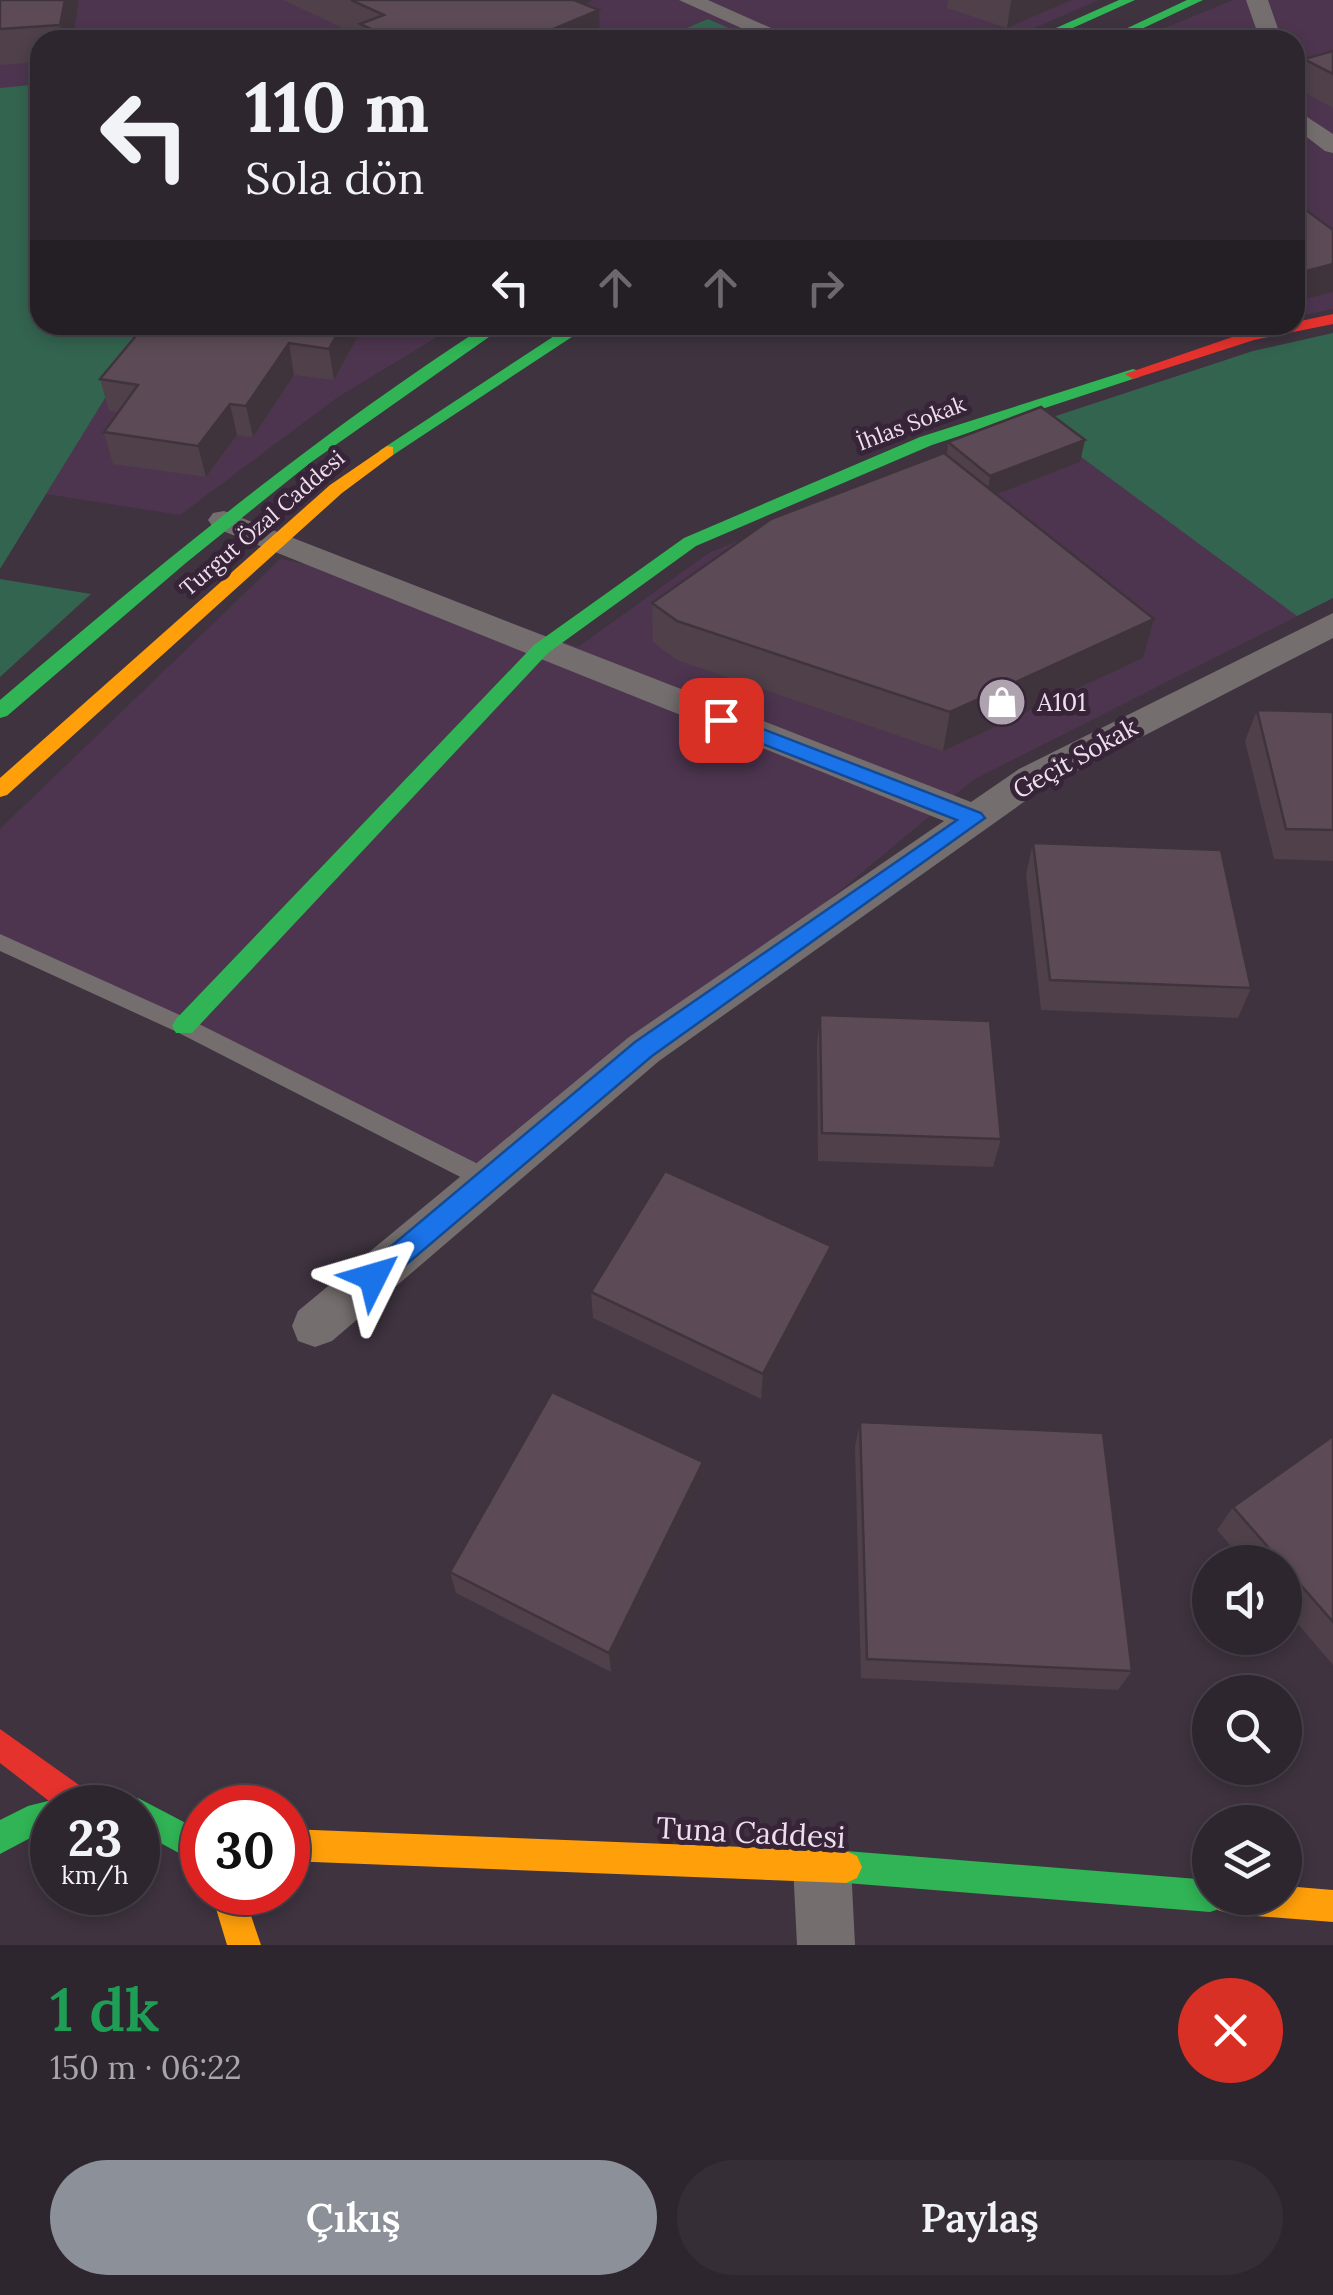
<!DOCTYPE html>
<html lang="tr">
<meta charset="utf-8">
<style>
:root{--surface:#2e262f;--page:#362e37;--text:#f1f3f6;--muted:#a7a5aa;--line:#49434b;--accent:#8c9099}
body{margin:0;font-family:Lora,serif;background:var(--page);color:var(--text);height:100vh;display:flex;flex-direction:column;font-size:38px;white-space:nowrap}
*{box-sizing:border-box;margin:0}
p{font-size:32px;color:var(--muted)}
.icon{flex:none;width:55px;height:55px;fill:none;stroke:currentColor;stroke-width:2;stroke-linecap:round;stroke-linejoin:round}
.map{position:relative;height:1945px;overflow:hidden}
.details{display:flex;flex-direction:column;background:var(--surface);flex:1}
.details>*{flex:none}
.banner{position:absolute;left:30px;top:30px;width:1275px;height:305px;border-radius:30px;box-shadow:0 5px 15px #0003,0 0 0 2px var(--line);background:#2e262f;color:var(--text);overflow:hidden}
.controls{position:absolute;left:1192px;top:1545px;display:grid;gap:20px}
.controls a{display:grid;place-items:center;width:110px;height:110px;border-radius:50%;background:var(--surface);box-shadow:0 5px 15px #0003,0 0 0 2px var(--line);font-size:50px}
.speed{position:absolute;left:30px;top:1785px;display:flex;gap:20px;font-size:50px;font-weight:700;text-align:center}
.speed>*{display:grid;place-content:center;width:130px;height:130px;border-radius:50%;background:var(--surface);box-shadow:0 5px 15px #0003,0 0 0 2px var(--line);line-height:1}
.speed small{font-size:25px;font-weight:400}
.speed .limit{border:15px solid #d22;background:#fff;color:#111}
.pin{position:absolute;display:grid;place-items:center;width:85px;height:85px;color:#fff;margin:-42px;border-radius:20px;box-shadow:0 5px 15px #0006}
.me{position:absolute;width:110px;margin:-55px;rotate:50deg;stroke-linejoin:round;filter:drop-shadow(0 0 8px #0008)}
.turn{display:flex;align-items:center;gap:35px;height:210px;padding:0 50px;font-size:45px}
.turn .icon{width:130px;height:130px;stroke-width:2.5}
.turn b{display:block;font-size:70px;line-height:85px}
.lanes{display:flex;align-items:center;height:95px;padding:0 50px;background:#0003;justify-content:center;gap:50px;direction:ltr}
.lanes .off{opacity:.35}
.round{display:grid;place-items:center;flex:none;width:105px;height:105px;border-radius:52px;background:var(--page)}
.headline{display:flex;align-items:center;justify-content:space-between;height:170px;padding:0 50px}
h1{font-size:60px;font-weight:600;line-height:75px;color:#1e9e55}
.action{display:flex;gap:20px;margin-top:auto;padding:20px 50px}
.action a{flex:1;height:115px;border-radius:60px;background:var(--accent);color:#fff;font-size:40px;font-weight:600;line-height:115px;text-align:center}
.action a+a{background:var(--page);color:var(--text)}
.map>svg:first-child{display:block}
</style>
<div class="map">
<svg width="1333" height="1945" viewBox="0 0 1333 1945">
<rect width="100%" height="100%" fill="#3e333f"/>
<path fill="#4d354f" d="M0,0H1099L1006,40H756L708,19L658,40H40V84L0,88Z
M1233,0H1333V309L1295,317V40H1135Z
M150,325H457L338,397L180,515L46,494Z
M1333,333V598L973,780L483,1188L0,934V829L280,559L396,582L578,647L709,553L959,447L1253,351Z"/>
<path fill="#33644f" d="M708,19L756,40H658Z
M40,84V325H150L0,569V88Z
M1333,333V598L1297,616L1035,423L1253,351Z
M0,579L91,594L0,677Z"/>
<g fill="none" stroke-linecap="round" stroke-linejoin="round">
<path fill="#756e6f" fill-rule="evenodd" d="M0,934L191,1020L496,1173L499,1180L496,1187L488,1189L480,1187L177,1032L0,951Z"/>
<path fill="#756e6f" fill-rule="evenodd" d="M679,0H708L798,40H768Z
M1246,0H1268L1282,40H1260Z
M1295,109L1333,134V153L1325,151L1295,128Z
M224,511L971,802L1019,769L1333,613V638L1045,787L659,1061L332,1341L315,1347L298,1341L292,1326L298,1311L629,1037L944,821L213,527L208,520L213,513Z
M822,1836L842,1845L851,1865L855,1945H797L793,1865L802,1845Z"/>
<path fill="#30b455" fill-rule="evenodd" d="M1119,0H1135L1046,40H1029Z
M1187,0H1203L1118,40H1102Z
M487,325H506L310,463L187,562L7,716L0,718V700C157,567 314,436 487,325Z
M571,325H590L393,455H381L379,451Z
M1133,369L1139,371V377L932,445L696,546L548,653L192,1033H176L172,1026L176,1019L534,645L684,538L920,437Z
M138,1798L201,1831L202,1874L191,1869L179,1853L138,1831V1808H125Z
M52,1800L64,1808H52V1832L34,1836L0,1854V1820L28,1806Z
M846,1851L1210,1880V1898H1226L1222,1908L1210,1912L846,1883L835,1878L830,1867L835,1856Z"/>
<path fill="#ff9f0a" fill-rule="evenodd" d="M387,446L393,447V455L342,493L7,795L0,797V778L330,485Z
M288,1829L846,1851L857,1856L862,1867L857,1878L846,1883L288,1861Z
M1285,1886L1333,1890V1922L1230,1914L1218,1910L1214,1898H1285Z
M211,1892H243L261,1945H227Z"/>
<path fill="#e5322d" fill-rule="evenodd" d="M1333,314V324L1254,340L1133,379L1125,374L1244,333Z
M0,1729L96,1797L101,1808H58L0,1763Z"/>
</g>
<path fill="#4f404a" d="M0,0H79L73,40H40V62L0,65Z
M283,0H592L585,4L600,40H362V37Z
M948,0H1072L1007,28L947,8Z
M1333,51V108L1296,88L1304,59Z
M364,325L334,380L294,375L253,437L237,435L206,477L113,464L104,432L118,412L109,411L100,379Z
M948,442L1080,462L997,494L1154,619L1143,658L943,751L677,660L653,642L652,603L947,455Z
M1257,710L1333,712V861L1274,859L1245,741Z
M1033,843L1251,988L1238,1018L1041,1010L1026,874Z
M820,1015L1001,1139L993,1167L818,1161L817,1045Z
M827,1272L761,1399L593,1318L591,1292Z
M860,1422L1132,1671L1118,1690L861,1678L855,1447Z
M1333,1436V1665L1285,1609V1562H1245L1217,1530L1233,1507Z
M703,1462L702,1485L611,1672L456,1593L450,1572Z"/>
<path fill="#40343c" d="M65,0H79L73,40H64L60,25Z
M543,0H592V1L544,21Z
M1012,0H1072L1007,28L1011,1Z
M599,10L600,40H527Z
M1333,264V292L1295,301V274Z
M342,325H364L334,380L329,349Z
M289,343L294,375L253,437L246,406Z
M230,404L237,435L206,477L198,446Z
M1085,440L1080,462L987,498L990,476Z
M1154,619L1143,658L943,751L950,712Z
M831,1246L827,1272L761,1399L763,1374Z
M703,1462L702,1485L611,1672L609,1653Z"/>
<path fill="#5c4b56" stroke="#40343c" stroke-width="2.5" d="M0,0H65L60,25L0,29Z
M351,0H574L599,10L527,40H394L360,24L384,15Z
M1333,51V74L1304,59Z
M1295,202L1333,230V264L1295,274Z
M145,325H342L329,349L289,343L246,406L230,404L198,446L104,432L138,385L100,379Z
M1041,407L1085,440L990,476L948,442Z
M944,453L1154,619L950,712L677,621L652,603L771,519Z
M1257,710L1333,712V830L1286,829Z
M1033,843L1221,850L1251,988L1050,980Z
M820,1015L990,1021L1001,1139L822,1133Z
M665,1171L831,1246L763,1374L591,1292Z
M552,1392L703,1462L609,1653L450,1572Z
M860,1422L1103,1433L1132,1671L867,1659Z
M1333,1436V1622L1285,1567V1562H1281L1233,1507Z"/>
<path fill="#1a73e8" stroke="#114b97" stroke-width="2.5" d="M721,713L981,813L985,818L652,1056L382,1285L373,1289L364,1285L360,1277L364,1269L635,1042L957,820L714,725V715Z"/>
<defs>
<g id="shop-disc" transform="scale(2.5)"><circle r="9.5" fill="#b0a3b0" stroke="#382439"/><path d="M-5-2.5h2.3a2.7 3.5 0 0 1 5.4 0H5L5.5 6h-11ZM-1.5-2.5h3a1.5 2.3 0 0 0-3 0Z" fill="#fff"/></g>
</defs>
<g fill-rule="evenodd">
<use href="#shop-disc" x="1002" y="702"/>
</g>
<g text-anchor="middle" stroke-width="10" stroke-linejoin="round" paint-order="stroke">
<g font-size="22" fill="#ede0ed" stroke="#382439">
<text transform="translate(911 423) rotate(-21)" y="8">İhlas Sokak</text>
<text transform="translate(262 523) rotate(-41)" y="8">Turgut Özal Caddesi</text>
</g>
<g font-size="25" fill="#ede0ed" stroke="#382439" text-anchor="start">
<text x="1037" y="711">A101</text>
</g>
<g font-size="25" fill="#ede0ed" stroke="#382439">
<text transform="translate(1075 758) rotate(-29)" y="9">Geçit Sokak</text>
</g>
<g font-size="30" fill="#ede0ed" stroke="#382439">
<text transform="translate(751 1833) rotate(3)" y="10">Tuna Caddesi</text>
</g>
</g>
</svg>
<div class="controls">
<a><svg class="icon" aria-label="sound" viewBox="0 0 24 24"><path d="M4 9h4l5-4v14l-5-4H4zM17 9q2 3 0 6"/></svg></a>
<a><svg class="icon" aria-label="search" viewBox="0 0 24 24"><circle cx="10" cy="10" r="6"/><path d="M15 15l6 6"/></svg></a>
<a><svg class="icon" aria-label="layers" viewBox="0 0 24 24"><path d="M12 4l9 5-9 5-9-5zM3 14l9 5 9-5"/></svg></a>
</div>
<div class="speed"><div>23<small>km/h</small></div><div class="limit">30</div></div>
<div class="pin" style="left:721px;top:720px;background:#d93025"><svg class="icon" aria-label="arrive" viewBox="0 0 24 24"><path d="M6 21V4h12l-3 4 3 4H6"/></svg></div>
<svg class="me" style="left:373px;top:1277px" viewBox="-20 -20 40 40"><path d="M0-17L14 15 0 8-14 15z" fill="#1a73e8" stroke="#fff" stroke-width="4"/></svg>
<div class="banner">
<div class="turn"><svg class="icon" aria-label="left" viewBox="0 0 24 24"><path d="M17 20v-9H6M10 6l-5 5 5 5"/></svg><div><b>110 m</b>Sola dön</div></div>
<div class="lanes"><svg class="icon" aria-label="left" viewBox="0 0 24 24"><path d="M17 20v-9H6M10 6l-5 5 5 5"/></svg><svg class="icon off" aria-label="ahead" viewBox="0 0 24 24"><path d="M12 20V5M6 11l6-6 6 6"/></svg><svg class="icon off" aria-label="ahead" viewBox="0 0 24 24"><path d="M12 20V5M6 11l6-6 6 6"/></svg><svg class="icon off" aria-label="right" viewBox="0 0 24 24"><path d="M7 20v-9h11M14 6l5 5-5 5"/></svg></div>
</div>
</div>
<section class="details">
<div class="headline"><div><h1>1 dk</h1><p>150 m · 06:22</p></div><a class="round" style="background:#d93025;color:#fff"><svg class="icon" aria-label="close" viewBox="0 0 24 24"><path d="M6 6l12 12M18 6L6 18"/></svg></a></div>
<div class="action"><a>Çıkış</a><a>Paylaş</a></div>
</section>
